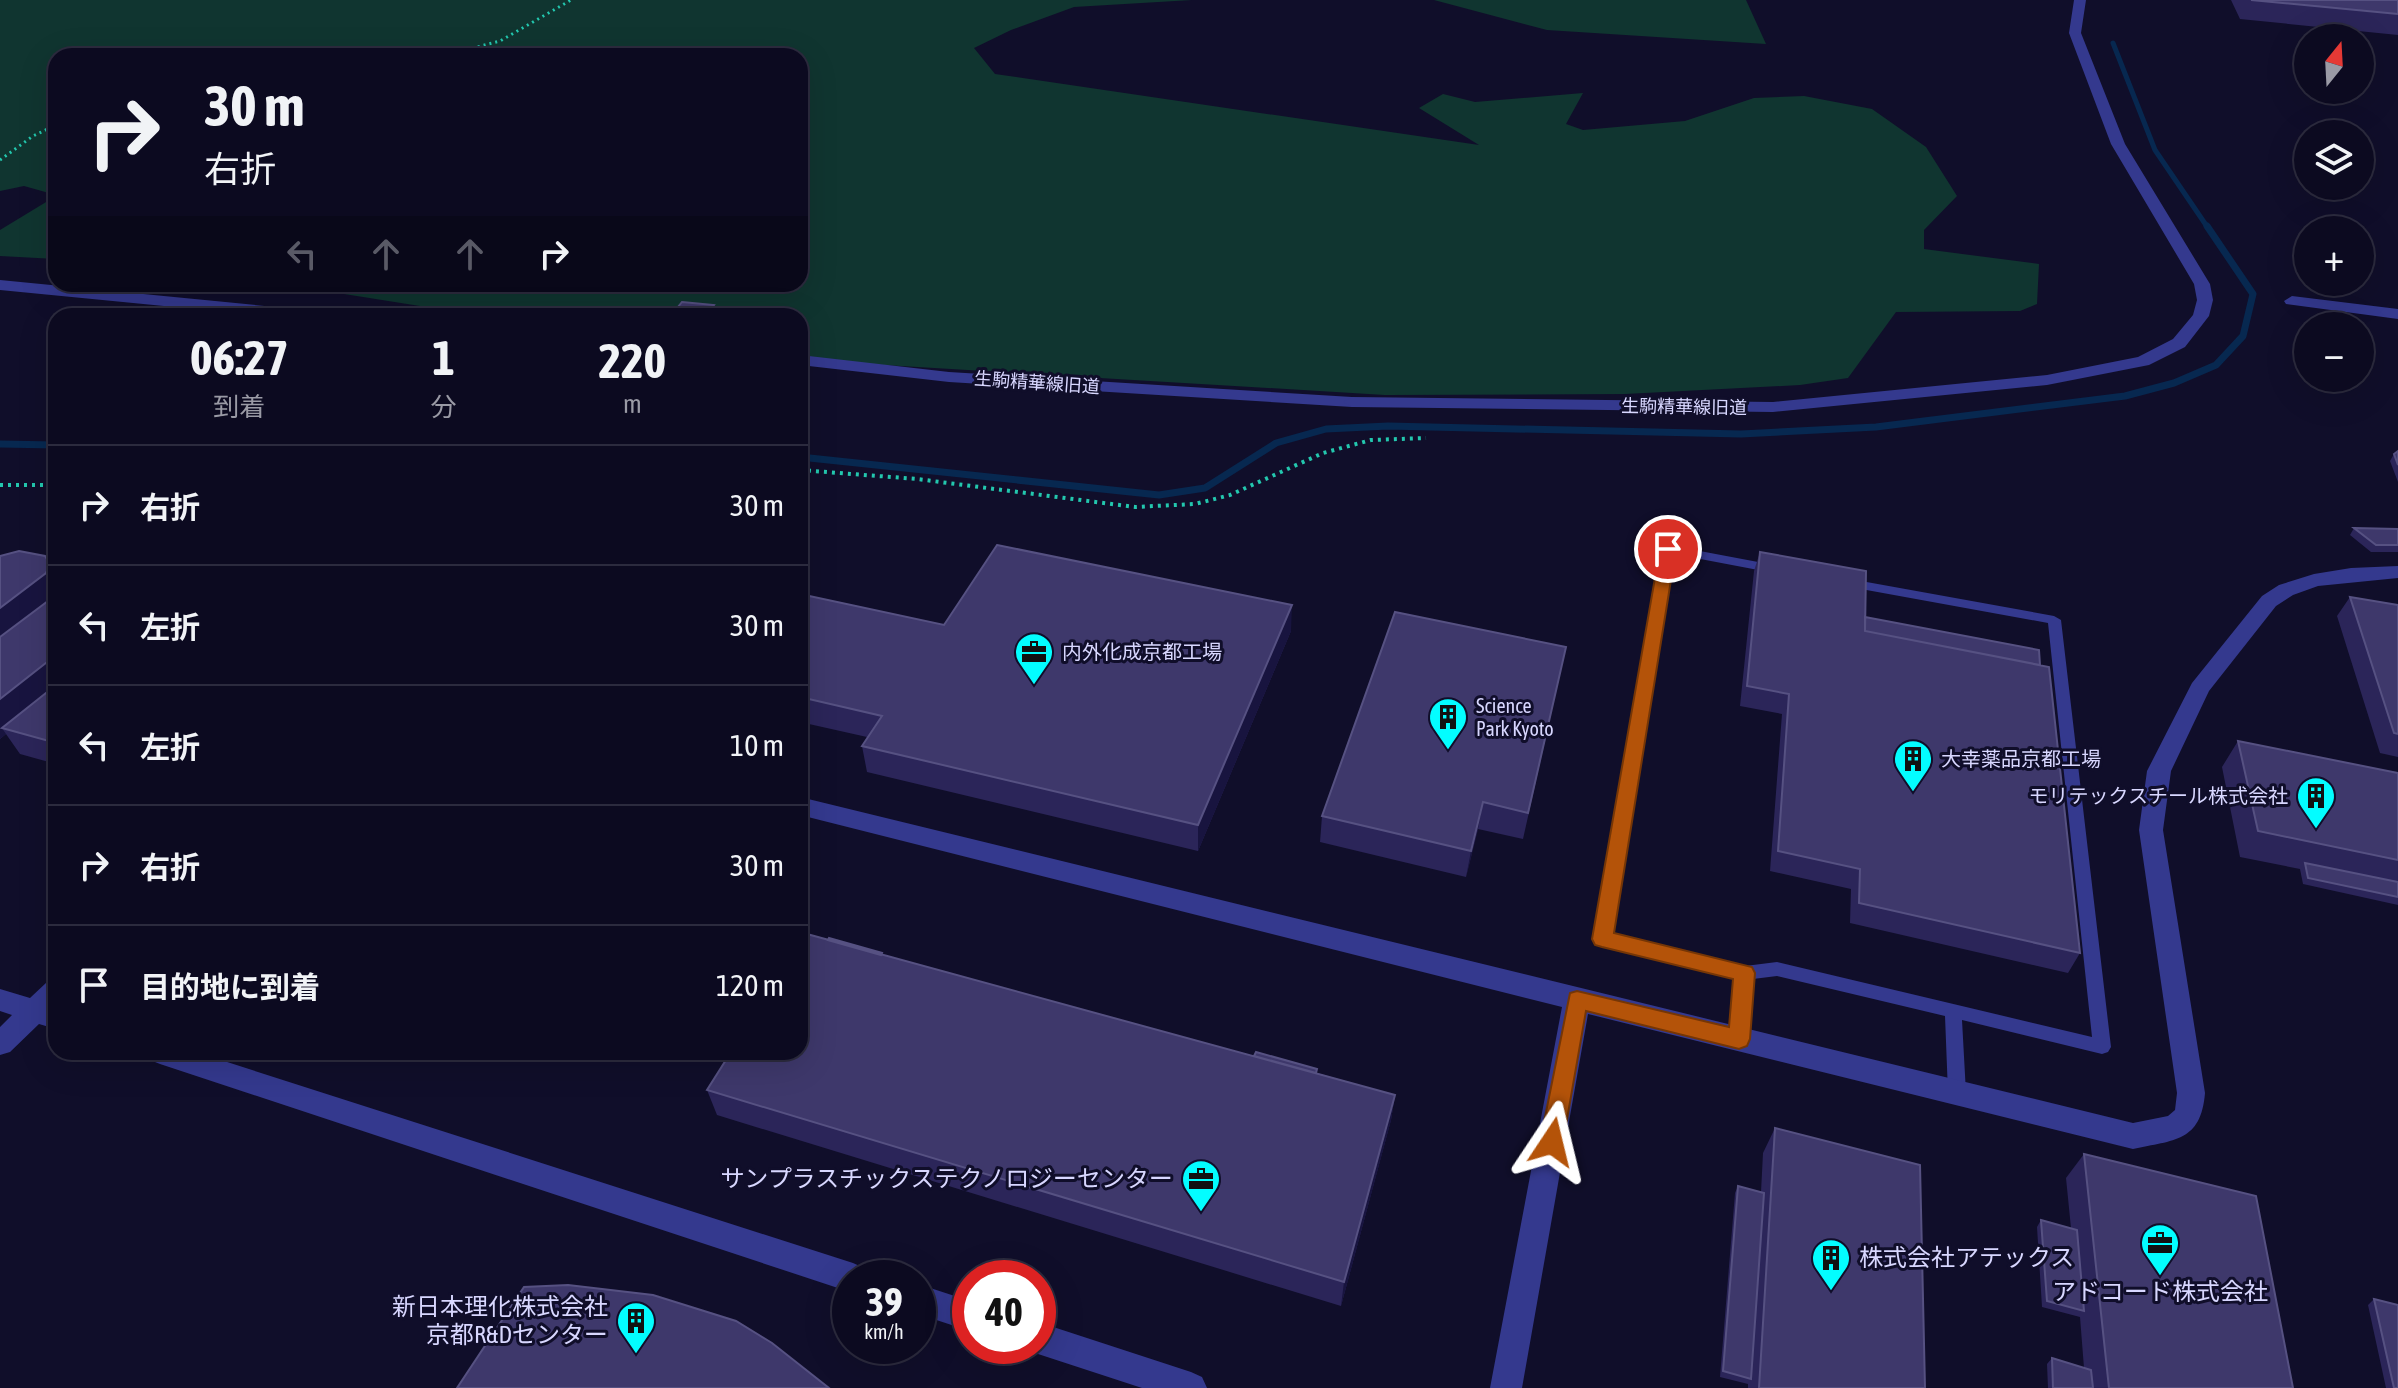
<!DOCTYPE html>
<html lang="ja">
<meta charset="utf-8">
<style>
:root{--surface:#0c0a20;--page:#151329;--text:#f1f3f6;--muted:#9a9aa5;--line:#2c2b3e}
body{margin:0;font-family:"Asap Condensed","Noto Sans JP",sans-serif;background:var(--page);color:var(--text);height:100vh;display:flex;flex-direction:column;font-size:30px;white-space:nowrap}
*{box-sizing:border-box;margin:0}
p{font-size:26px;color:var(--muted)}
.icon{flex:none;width:44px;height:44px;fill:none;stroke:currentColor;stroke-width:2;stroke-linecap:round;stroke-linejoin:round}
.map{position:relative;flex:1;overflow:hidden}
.side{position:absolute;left:48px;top:308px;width:760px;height:752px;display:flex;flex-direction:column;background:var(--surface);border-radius:24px;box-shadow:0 8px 32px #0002,0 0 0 2px var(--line)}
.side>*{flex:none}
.guide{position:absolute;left:48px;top:48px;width:760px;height:244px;border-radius:24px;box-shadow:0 8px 32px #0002,0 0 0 2px var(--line);background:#0c0a20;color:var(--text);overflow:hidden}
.needle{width:52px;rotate:18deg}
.controls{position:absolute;left:2294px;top:24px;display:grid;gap:16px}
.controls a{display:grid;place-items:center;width:80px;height:80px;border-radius:50%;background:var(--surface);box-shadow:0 8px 32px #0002,0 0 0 2px var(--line);font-size:40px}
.speed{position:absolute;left:832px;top:1260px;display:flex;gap:16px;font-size:40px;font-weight:700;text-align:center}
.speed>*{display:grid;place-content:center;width:104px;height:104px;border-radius:50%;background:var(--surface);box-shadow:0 8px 32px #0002,0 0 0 2px var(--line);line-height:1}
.speed small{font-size:20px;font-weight:400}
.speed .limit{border:12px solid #d22;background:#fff;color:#111}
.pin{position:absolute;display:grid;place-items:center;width:68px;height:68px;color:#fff;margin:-34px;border:4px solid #fff;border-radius:50%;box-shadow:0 2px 8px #0007}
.me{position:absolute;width:88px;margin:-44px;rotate:10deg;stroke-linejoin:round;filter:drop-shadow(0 0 6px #0008)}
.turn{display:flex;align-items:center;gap:28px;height:168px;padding:0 24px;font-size:36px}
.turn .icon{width:104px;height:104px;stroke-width:2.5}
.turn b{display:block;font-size:56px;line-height:68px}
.lanes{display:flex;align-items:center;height:76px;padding:0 24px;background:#0003;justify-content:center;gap:40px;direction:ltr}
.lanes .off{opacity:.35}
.eta{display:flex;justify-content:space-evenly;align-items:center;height:136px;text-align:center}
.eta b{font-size:48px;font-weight:700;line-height:56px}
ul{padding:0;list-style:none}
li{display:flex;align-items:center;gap:24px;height:120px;padding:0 24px;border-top:2px solid var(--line)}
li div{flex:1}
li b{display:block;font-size:30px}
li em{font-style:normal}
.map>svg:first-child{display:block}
</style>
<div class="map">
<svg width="2398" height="1388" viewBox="0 0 2398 1388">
<rect width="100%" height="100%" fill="#100e2a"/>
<path fill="#103530" d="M0,0H1192L1074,7L1011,30L974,48L995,74L1479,145L1419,108L1443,94L1475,102L1583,93L1566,124L1583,130L1685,121L1754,98L1804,96L1872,109L1926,147L1957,196L1924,230V249L2039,264L2037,304L2020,311L1896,312L1848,378L1800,385L1625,394L1385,395L800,360V316H483L281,284H800V56H56V195L24,186L0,191Z
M1434,0H1746L1766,44L1547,30Z
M56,196V259L0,256V230Z"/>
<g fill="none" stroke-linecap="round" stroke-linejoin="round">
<path stroke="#072850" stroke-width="5" d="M2113,43L2155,150L2208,228"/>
<path stroke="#072850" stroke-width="7" d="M0,444L56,445
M800,457L1159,495L1205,488L1276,443L1326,429L1388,426L1741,434L1876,427L2125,396L2174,383L2216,365L2243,336L2253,294L2207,226"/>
<path stroke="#23c7ae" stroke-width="3" stroke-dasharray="2 4" stroke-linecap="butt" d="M443,56L500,41L571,0
M0,160L33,136L56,125"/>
<path stroke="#23c7ae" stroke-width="4" stroke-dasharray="3 5" stroke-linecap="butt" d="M800,470L917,479L1135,507L1195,504L1230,495L1323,453L1371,440L1426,438
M0,485H56"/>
<path fill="#34398e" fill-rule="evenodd" d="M1668,545L1774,565L1780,569L1774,573L1674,554L1611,935L1745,966L1777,962L2092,1037L2048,623L1850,587L1844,583L1850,579L2054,616L2061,620L2111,1047L2108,1052L2102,1054L1962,1020L1966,1093L1963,1098L1957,1101L1951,1098L1948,1093L1945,1016L1777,976L1753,979L1748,1039L1745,1044L1739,1046L1733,1044L1730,1039L1736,978L1596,944L1594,939L1662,549Z"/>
<path fill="#34398e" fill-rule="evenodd" d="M0,280L316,311L324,316H266L0,290Z
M2292,296L2398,309V319L2286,304L2284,301Z
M800,355L949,372L1352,397L1361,402L1352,407L949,382L800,365Z"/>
<path fill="#34398e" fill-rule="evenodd" d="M2074,0H2086L2081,33L2125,144L2210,284L2213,300L2209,316L2185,347L2149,365L2047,385L1773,412L1352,407L1343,402L1352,397L1773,402L2047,375L2138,357L2173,339L2193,315L2197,300L2194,284L2111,144L2069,33Z
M2398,566V578L2318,586L2293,595L2276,606L2209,691L2171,771L2163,830L2205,1093C2201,1142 2174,1140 2133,1149L1588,1014L1522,1388H1490L1562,1007L800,815V797L2133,1123L2168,1116L2175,1110L2177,1093L2139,830L2147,771L2192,683L2262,596L2279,585L2314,574L2351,568Z
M56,979V1029L39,1024L10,1052L0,1055V1027L12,1015L0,1011V989L30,998L47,982Z
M146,1052H196L853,1263L864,1268L868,1278H850V1292L160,1064L150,1060Z
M918,1284L970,1301V1331L918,1314Z
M1038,1322L1191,1372L1202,1377L1207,1388H1142L1038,1354L1026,1346H1038Z"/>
</g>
<path fill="#2b2559" d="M2231,0H2398V35L2240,19Z
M714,305L716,311L712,316H675L674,312Z
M2398,451V482L2390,461L2394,454Z
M2354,528L2398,529V552H2371L2350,535Z
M1760,552L1865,617L2080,953L2068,973L1850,923L1851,889L1770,871L1782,714L1740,706L1754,571Z
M0,556L56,595V764L20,754L6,734L0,739Z
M800,594L944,625L1291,631L1198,851L867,772L862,746L867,737L800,722Z
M2350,597L2398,605V757L2380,753L2337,616Z
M1566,647L1523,839L1478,829L1466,877L1320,842L1322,816Z
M2238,741L2398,773V905L2303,884L2300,869L2240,857L2222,767Z
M828,940L1254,1056L1317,1069V1073L1395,1095L1391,1120L1341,1306L717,1115L707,1090Z
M1775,1128L1925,1388H1748V1384L1720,1377L1735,1193L1738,1186L1761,1192L1763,1153Z
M2084,1154L2293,1388H2048L2047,1364L2052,1358L2084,1368L2080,1317L2042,1307L2037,1227L2041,1220L2071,1228L2066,1178Z
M2374,1299L2398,1388H2386L2368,1305Z"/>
<path fill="#18143f" d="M714,305L716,311L712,316H707Z
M50,564L56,573V595L0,638V608Z
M1292,605L1291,631L1198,851V825Z
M56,655V695L2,728L6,734L0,739V699Z
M1483,802L1478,829L1466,877L1471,851Z
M1395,1095L1391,1120L1341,1306L1344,1282Z"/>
<path fill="#3e386b" stroke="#565182" stroke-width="2" d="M2251,0H2398V14Z
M682,302L714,305L707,315L674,312Z
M2398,451V465L2394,454Z
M2354,528L2398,529V545H2376Z
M997,545L1292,605L1198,825L862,746L882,716L800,697V594L944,625Z
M19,551L45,556L50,564L46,573L0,608V556Z
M1760,552L1866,571L1865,631L2049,667L2080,953L1859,903L1860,869L1778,851L1789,694L1747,686Z
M56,595V655L0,699V637Z
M2350,597L2398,605V734L2394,733Z
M1395,612L1566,647L1528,813L1483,802L1471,851L1322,816Z
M1865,617L2039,650L2040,665L1865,631Z
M56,685V743L2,728Z
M2238,741L2398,773V860L2258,831Z
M2305,863L2398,882V897L2308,878Z
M807,934L1395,1095L1344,1282L707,1090L731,1052H800V945Z
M829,938L882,953L881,955L828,940Z
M1256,1052L1317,1069L1316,1073L1254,1056Z
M1775,1128L1920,1165L1925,1388H1759Z
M2084,1154L2256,1196L2293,1388H2109Z
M1738,1186L1764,1193L1751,1379L1723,1371Z
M2041,1220L2077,1230L2084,1311L2047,1301Z
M568,1285L653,1295L736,1321L772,1343L829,1388H457L524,1287Z
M2374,1299L2398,1305V1388H2394Z
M2052,1358L2091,1370L2093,1388H2053Z"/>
<path fill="#b45309" stroke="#753606" stroke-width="2" d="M1668,544L1676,549L1614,933L1752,967L1755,973L1750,1039L1747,1046L1739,1049L1586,1011L1563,1142L1560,1149L1552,1152L1543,1149L1540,1142L1570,993L1577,991L1729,1027L1733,979L1602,947L1595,945L1592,939L1660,549Z"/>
<defs>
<g id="office-pin" transform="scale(2)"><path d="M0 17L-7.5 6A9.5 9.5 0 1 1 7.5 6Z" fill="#03fdff" stroke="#100e2a"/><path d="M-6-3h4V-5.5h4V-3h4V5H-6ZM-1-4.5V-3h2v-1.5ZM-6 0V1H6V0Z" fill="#111"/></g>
<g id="building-pin" transform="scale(2)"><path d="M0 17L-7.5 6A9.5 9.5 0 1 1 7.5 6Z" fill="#03fdff" stroke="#100e2a"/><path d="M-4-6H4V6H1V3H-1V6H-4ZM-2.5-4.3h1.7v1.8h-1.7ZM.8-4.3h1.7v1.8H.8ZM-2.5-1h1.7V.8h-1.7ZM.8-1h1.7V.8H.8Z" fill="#111"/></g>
</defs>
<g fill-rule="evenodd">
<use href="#office-pin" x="1034" y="652"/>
<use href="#building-pin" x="1448" y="717"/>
<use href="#building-pin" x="1913" y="759"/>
<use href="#building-pin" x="2316" y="796"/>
<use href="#office-pin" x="1201" y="1179"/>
<use href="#office-pin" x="2160" y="1243"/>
<use href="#building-pin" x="1831" y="1258"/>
<use href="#building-pin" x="636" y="1321"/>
</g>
<g text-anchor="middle" stroke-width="6" stroke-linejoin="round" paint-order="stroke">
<g font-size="18" fill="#d8d7ff" stroke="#100e2a">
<text transform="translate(1037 383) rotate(4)" y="6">生駒精華線旧道</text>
<text transform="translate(1684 407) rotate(1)" y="6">生駒精華線旧道</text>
</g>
<g font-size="20" fill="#d8d7ff" stroke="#100e2a" text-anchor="start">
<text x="1062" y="659">内外化成京都工場</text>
<text x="1476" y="713">Science<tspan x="1476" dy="23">Park Kyoto</tspan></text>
<text x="1941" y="766">大幸薬品京都工場</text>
<text x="2288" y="803" text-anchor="end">モリテックスチール株式会社</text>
</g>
<g font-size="24" fill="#d8d7ff" stroke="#100e2a" text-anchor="end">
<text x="1173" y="1187">サンプラスチックステクノロジーセンター</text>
<text x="1859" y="1266" text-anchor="start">株式会社アテックス</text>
<text x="2160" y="1300" text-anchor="middle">アドコード株式会社</text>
<text x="608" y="1315">新日本理化株式会社<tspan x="608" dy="28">京都R&amp;Dセンター</tspan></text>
</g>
</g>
</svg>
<div class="controls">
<a><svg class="needle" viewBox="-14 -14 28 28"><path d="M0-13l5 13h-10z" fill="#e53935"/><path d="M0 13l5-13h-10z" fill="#9a9aa5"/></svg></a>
<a><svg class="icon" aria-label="layers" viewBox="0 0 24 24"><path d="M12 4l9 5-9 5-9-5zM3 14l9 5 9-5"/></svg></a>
<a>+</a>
<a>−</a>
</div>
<div class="speed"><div>39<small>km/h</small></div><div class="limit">40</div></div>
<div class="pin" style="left:1668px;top:549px;background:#d93025"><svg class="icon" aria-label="arrive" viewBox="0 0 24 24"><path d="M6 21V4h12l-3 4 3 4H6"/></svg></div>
<svg class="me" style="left:1552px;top:1142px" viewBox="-20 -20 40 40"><path d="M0-17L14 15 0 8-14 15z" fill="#b45309" stroke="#fff" stroke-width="4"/></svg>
<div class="guide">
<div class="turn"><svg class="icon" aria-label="right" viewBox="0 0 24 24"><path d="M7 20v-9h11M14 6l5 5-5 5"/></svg><div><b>30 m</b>右折</div></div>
<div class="lanes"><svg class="icon off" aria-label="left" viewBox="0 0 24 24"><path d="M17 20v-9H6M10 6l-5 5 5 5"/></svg><svg class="icon off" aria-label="ahead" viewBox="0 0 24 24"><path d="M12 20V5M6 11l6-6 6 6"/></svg><svg class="icon off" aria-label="ahead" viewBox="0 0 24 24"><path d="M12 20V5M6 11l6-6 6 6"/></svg><svg class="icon" aria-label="right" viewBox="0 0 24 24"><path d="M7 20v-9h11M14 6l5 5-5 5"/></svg></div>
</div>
<section class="side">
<div class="eta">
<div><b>06:27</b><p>到着</p></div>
<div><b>1</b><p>分</p></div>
<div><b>220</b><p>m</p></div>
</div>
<ul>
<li><svg class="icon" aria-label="right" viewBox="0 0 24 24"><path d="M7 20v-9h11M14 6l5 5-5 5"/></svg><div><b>右折</b></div><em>30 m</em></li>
<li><svg class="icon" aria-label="left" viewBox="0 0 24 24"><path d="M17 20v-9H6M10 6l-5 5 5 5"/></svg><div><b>左折</b></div><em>30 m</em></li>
<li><svg class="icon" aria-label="left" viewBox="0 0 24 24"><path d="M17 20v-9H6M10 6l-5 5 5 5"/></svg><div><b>左折</b></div><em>10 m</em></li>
<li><svg class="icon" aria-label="right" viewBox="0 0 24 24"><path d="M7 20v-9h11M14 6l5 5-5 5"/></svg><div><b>右折</b></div><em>30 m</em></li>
<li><svg class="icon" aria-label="arrive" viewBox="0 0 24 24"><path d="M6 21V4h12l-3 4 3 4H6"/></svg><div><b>目的地に到着</b></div><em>120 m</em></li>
</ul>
</section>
</div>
